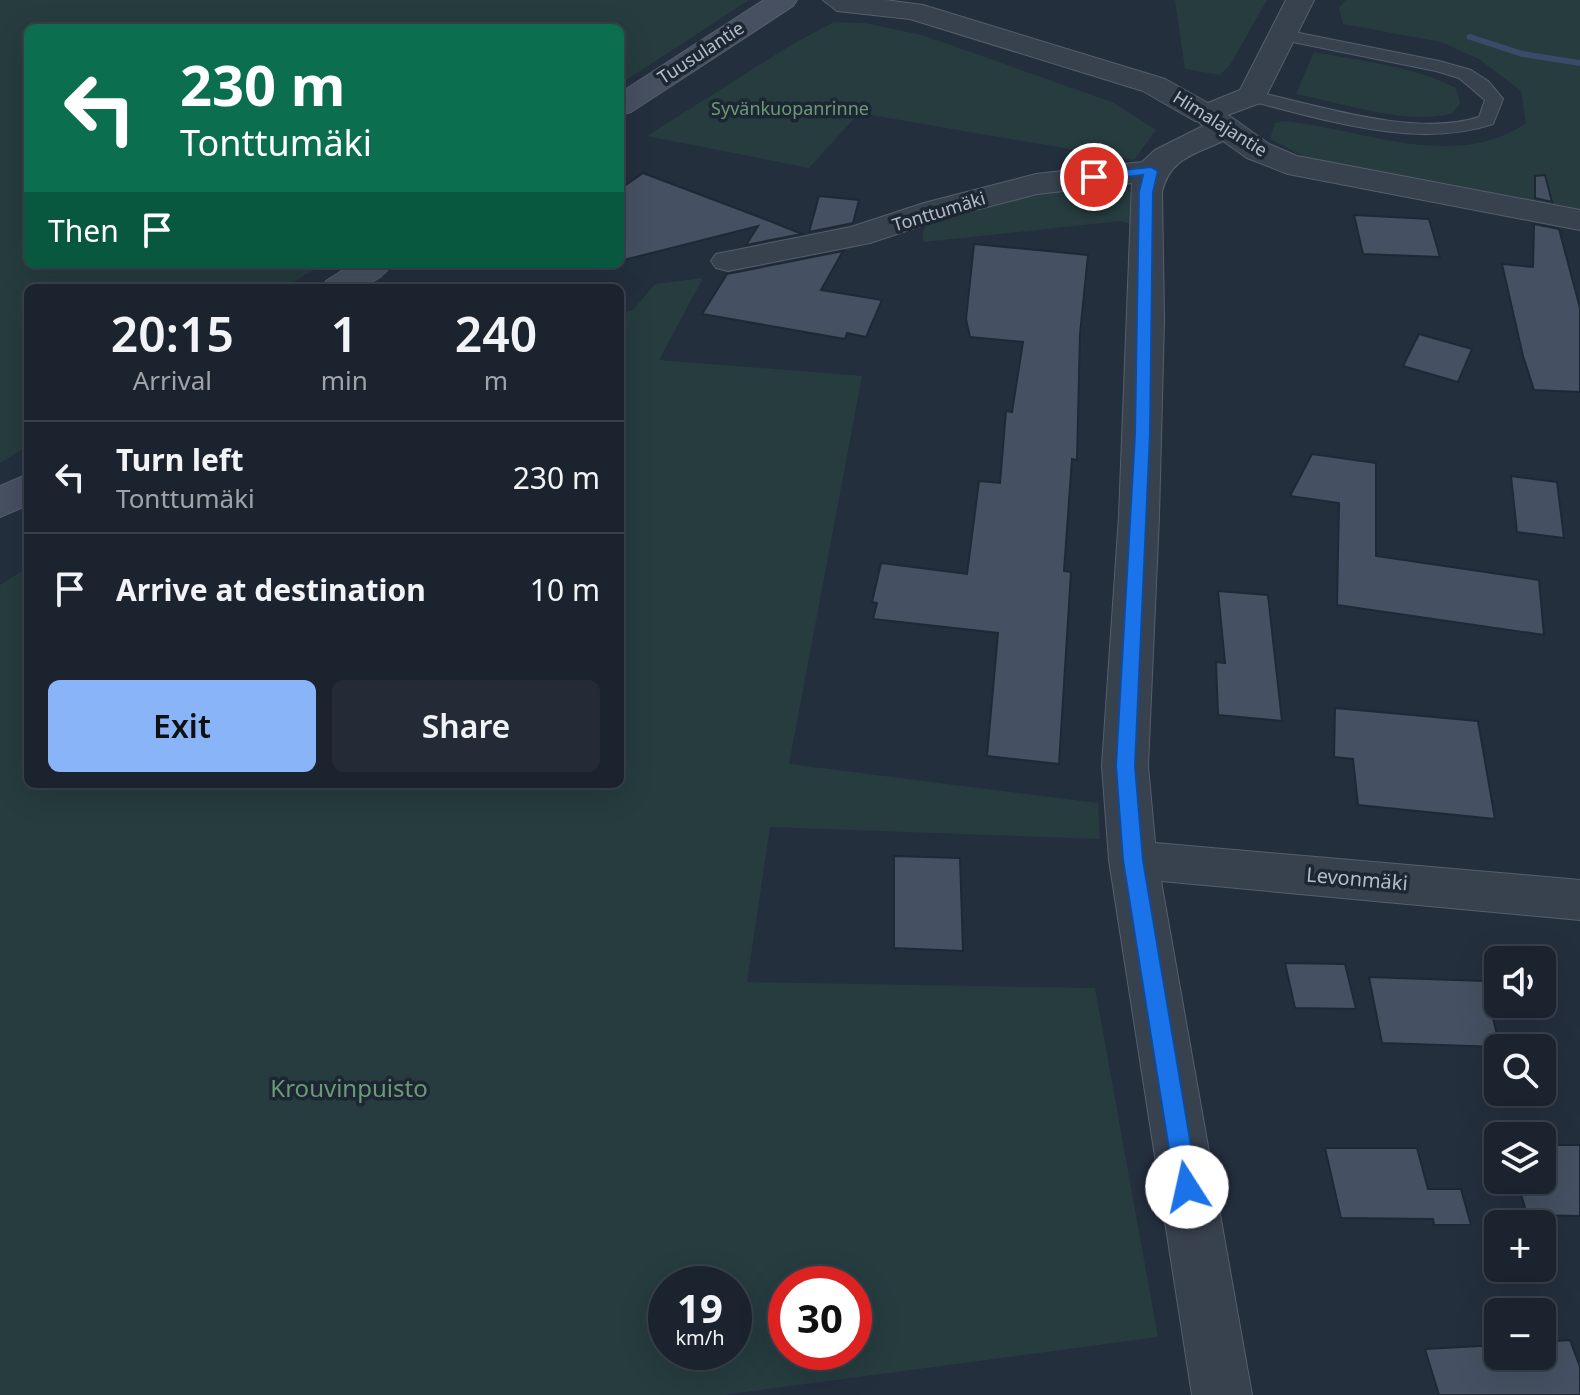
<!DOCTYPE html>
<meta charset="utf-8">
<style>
:root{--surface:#1b232e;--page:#242b36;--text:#f1f3f6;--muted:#a0a4aa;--line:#39404a;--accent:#8ab4f8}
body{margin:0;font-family:"Noto Sans",sans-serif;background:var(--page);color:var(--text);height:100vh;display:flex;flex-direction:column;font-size:30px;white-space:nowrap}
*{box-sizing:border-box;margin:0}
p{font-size:26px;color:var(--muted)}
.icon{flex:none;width:44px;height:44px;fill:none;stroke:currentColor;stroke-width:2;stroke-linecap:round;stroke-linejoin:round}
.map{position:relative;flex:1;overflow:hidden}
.panel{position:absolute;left:24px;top:284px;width:600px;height:504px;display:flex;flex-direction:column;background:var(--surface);border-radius:12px;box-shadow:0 8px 32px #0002,0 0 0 2px var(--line)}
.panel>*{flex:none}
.guide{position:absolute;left:24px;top:24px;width:600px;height:244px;border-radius:12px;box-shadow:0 8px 32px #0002,0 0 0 2px var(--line);background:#0b6e4f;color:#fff;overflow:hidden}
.controls{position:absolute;left:1484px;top:946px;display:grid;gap:16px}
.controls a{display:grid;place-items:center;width:72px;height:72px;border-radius:12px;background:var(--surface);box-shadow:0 8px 32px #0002,0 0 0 2px var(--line);font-size:40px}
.speed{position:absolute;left:648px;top:1266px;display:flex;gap:16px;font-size:40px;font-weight:700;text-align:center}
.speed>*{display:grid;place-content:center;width:104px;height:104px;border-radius:50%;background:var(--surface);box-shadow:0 8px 32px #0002,0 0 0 2px var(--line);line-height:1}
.speed small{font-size:20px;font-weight:400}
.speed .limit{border:12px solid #d22;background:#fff;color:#111}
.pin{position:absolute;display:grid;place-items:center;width:68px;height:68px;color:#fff;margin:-34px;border:4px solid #fff;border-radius:50%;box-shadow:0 2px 8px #0007}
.me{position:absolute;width:88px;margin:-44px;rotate:350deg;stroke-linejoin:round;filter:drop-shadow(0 0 6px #0008)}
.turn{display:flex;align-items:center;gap:28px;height:168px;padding:0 24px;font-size:36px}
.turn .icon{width:104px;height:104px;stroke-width:2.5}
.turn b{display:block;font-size:56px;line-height:68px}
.then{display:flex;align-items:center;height:76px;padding:0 24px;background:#0003;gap:16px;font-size:30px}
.eta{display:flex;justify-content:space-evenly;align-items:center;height:136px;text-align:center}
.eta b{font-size:48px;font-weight:600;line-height:56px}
.button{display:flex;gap:16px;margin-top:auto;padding:16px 24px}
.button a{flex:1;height:92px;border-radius:12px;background:var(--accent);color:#111;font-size:32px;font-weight:600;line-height:92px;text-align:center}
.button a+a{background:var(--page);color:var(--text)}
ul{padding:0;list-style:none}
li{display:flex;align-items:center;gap:24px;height:112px;padding:0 24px;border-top:2px solid var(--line)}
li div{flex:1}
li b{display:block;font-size:30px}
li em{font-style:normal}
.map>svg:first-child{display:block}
</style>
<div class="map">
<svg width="1580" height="1395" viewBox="0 0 1580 1395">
<rect width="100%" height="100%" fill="#242f3e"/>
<path fill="#263c3f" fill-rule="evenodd" d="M0,0H749L620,84V28H28V264H323L284,288H28V446L0,463Z
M1175,0H1267L1230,65L1220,75L1185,69Z
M1346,0H1580V210L1466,191L1305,157L1270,139L1275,123L1285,121C1363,129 1455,172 1526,123L1521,91L1479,59L1441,42L1343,24L1339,8Z
M834,22L865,23L922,35L1112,102L1156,130L1134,160L859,113L809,168L647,136L791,45Z
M1314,52C1361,61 1413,66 1456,88L1460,103L1453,113C1409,126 1341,103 1296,94Z
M1096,185L1121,187L1131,192L1134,201L1131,224L1121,221L924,242C922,236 921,231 927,226C953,206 1060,191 1096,185Z
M703,278L659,360L862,376L789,764L1098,803L1100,839L770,827L747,982L1095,988L1158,1337L723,1395H0V585L28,567V784H620V313L633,310L655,284ZM666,1284H734V1352H666ZM854,1284V1352H786V1284Z"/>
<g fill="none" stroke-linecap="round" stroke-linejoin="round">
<path fill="#394c67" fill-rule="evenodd" d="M1470,34L1523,51L1580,60V66L1522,57L1467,39V35Z"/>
</g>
<path fill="#455162" stroke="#1f2835" stroke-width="2" d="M643,173L762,218L802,234L746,245L758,226L620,261V189Z
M1545,175L1552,202L1535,198V176Z
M819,196L859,200L853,223L809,232Z
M1354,215L1429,219L1440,257L1363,254Z
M1534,224L1559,229L1580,308V392L1534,390L1523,356L1502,264L1533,267Z
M974,244L1088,255L1080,334L1077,460L1072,459L1064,571L1071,572L1059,764L987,756L998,633L873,619L877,603L872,602L881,563L967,574L979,481L1000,483L1006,411L1012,412L1023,342L970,337L966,319Z
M843,251L821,290L882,300L866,337L847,333L845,339L702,314L727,274Z
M1419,334L1472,349L1458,382L1403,366Z
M1312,454L1376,463V556L1539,580L1544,635L1337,605L1339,503L1290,496Z
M1511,476L1557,482L1564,538L1517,532Z
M1218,591L1268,595L1282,721L1218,715L1216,662L1225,663Z
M1335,708L1478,721L1495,819L1358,805L1353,759L1334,757Z
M894,856L960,858L963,951L894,948Z
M1285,963L1345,964L1356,1009L1295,1008Z
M1369,977L1484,981L1500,1047L1382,1043Z
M1542,1145H1580V1216L1527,1215L1517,1180H1542Z
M1325,1148H1417L1428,1189H1461L1471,1225H1434L1433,1219L1341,1218Z
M1570,1340L1580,1367V1395H1439L1425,1349L1498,1345V1356H1542V1342Z"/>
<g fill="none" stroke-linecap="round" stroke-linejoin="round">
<g stroke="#565f6c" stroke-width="2">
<path id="service" d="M1284,30L1439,61L1471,70L1488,81L1503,99L1493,124C1415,150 1323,119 1246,100L1243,96L1246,92L1252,91C1318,105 1414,138 1479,117L1485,100L1459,78L1436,71L1278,39L1275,35L1278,31Z"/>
</g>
<g stroke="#565f6c" stroke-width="2">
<path id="minor" d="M1206,105L1217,107L1269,144L1297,156L1580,210V230L1288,174L1247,158L1223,141C1194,155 1170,158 1162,192L1164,320L1159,516L1148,766L1155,843L1580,880V920L1161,881L1252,1395H1192L1109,860L1102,766L1119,516L1132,183L1037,194L948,217L870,243L728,271L716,268L711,261L716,254L851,227L924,203L1036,174L1142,162L1155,150L1203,126L1191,114L1195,107Z"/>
</g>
<g stroke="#565f6c" stroke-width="2">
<path id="tertiary" d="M823,0H885L923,5L1165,79L1208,103L1240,90L1286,0H1314L1263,102L1206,123L1195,121L1143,91L910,19L837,11Z"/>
</g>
<g stroke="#565f6c" stroke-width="2">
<path id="secondary" d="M764,0H797L793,6L631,112L620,115V93Z
M352,264H392C374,291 349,288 321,288L326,281Z
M28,474V505L0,517V486Z"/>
</g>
<use href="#service" fill="#38414e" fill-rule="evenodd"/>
<use href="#minor" fill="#38414e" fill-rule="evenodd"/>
<use href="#tertiary" fill="#38414e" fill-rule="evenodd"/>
<use href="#secondary" fill="#465061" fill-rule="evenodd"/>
</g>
<path fill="#1a73e8" stroke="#114b97" stroke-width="2" d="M1151,167L1158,171L1153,192L1150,434L1135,766L1143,860L1198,1187L1195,1194L1187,1197L1179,1194L1175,1187L1123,860L1116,766L1135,434L1139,192L1143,175L1094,181L1087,177L1094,173Z"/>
<g text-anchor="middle" stroke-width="7" stroke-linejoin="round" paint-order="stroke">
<g font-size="18" fill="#b4bcc9" stroke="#1d2633">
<text transform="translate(701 53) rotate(-33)" y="6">Tuusulantie</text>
<text transform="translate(1220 124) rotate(32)" y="6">Himalajantie</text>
<text transform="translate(939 212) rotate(-17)" y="6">Tonttumäki</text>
</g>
<g font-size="18" fill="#6b9a76" stroke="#1d2633">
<text x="790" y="115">Syvänkuopanrinne</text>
</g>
<g font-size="20" fill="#b4bcc9" stroke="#1d2633">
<text transform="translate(1357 879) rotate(5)" y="7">Levonmäki</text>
</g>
<g font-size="24" fill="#6b9a76" stroke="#1d2633">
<text x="349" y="1097">Krouvinpuisto</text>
</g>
</g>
</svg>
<div class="controls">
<a><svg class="icon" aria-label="sound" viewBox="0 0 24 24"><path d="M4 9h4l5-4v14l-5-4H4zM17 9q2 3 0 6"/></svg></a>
<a><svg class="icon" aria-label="search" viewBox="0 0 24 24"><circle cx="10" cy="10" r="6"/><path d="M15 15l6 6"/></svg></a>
<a><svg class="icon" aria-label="layers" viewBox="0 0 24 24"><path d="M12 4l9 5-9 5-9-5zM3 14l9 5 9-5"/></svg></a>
<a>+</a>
<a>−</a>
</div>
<div class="speed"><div>19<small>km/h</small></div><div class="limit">30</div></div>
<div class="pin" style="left:1094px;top:177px;background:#d93025"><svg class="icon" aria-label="arrive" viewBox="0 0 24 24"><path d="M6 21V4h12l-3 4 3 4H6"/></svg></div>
<svg class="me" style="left:1187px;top:1187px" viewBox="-20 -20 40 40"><circle r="19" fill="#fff"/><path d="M0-13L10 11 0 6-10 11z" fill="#1a73e8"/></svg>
<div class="guide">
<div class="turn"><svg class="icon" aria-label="left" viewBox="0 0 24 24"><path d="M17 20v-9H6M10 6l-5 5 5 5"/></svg><div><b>230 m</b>Tonttumäki</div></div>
<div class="then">Then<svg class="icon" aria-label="arrive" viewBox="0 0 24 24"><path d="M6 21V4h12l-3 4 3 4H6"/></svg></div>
</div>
<section class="panel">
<div class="eta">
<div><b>20:15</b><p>Arrival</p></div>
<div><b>1</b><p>min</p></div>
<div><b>240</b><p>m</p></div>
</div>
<ul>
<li><svg class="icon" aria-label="left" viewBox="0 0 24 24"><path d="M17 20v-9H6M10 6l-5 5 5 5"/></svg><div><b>Turn left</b><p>Tonttumäki</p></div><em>230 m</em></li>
<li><svg class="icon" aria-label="arrive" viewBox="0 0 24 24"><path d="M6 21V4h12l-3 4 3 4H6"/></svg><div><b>Arrive at destination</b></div><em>10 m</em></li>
</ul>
<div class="button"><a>Exit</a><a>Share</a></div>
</section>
</div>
